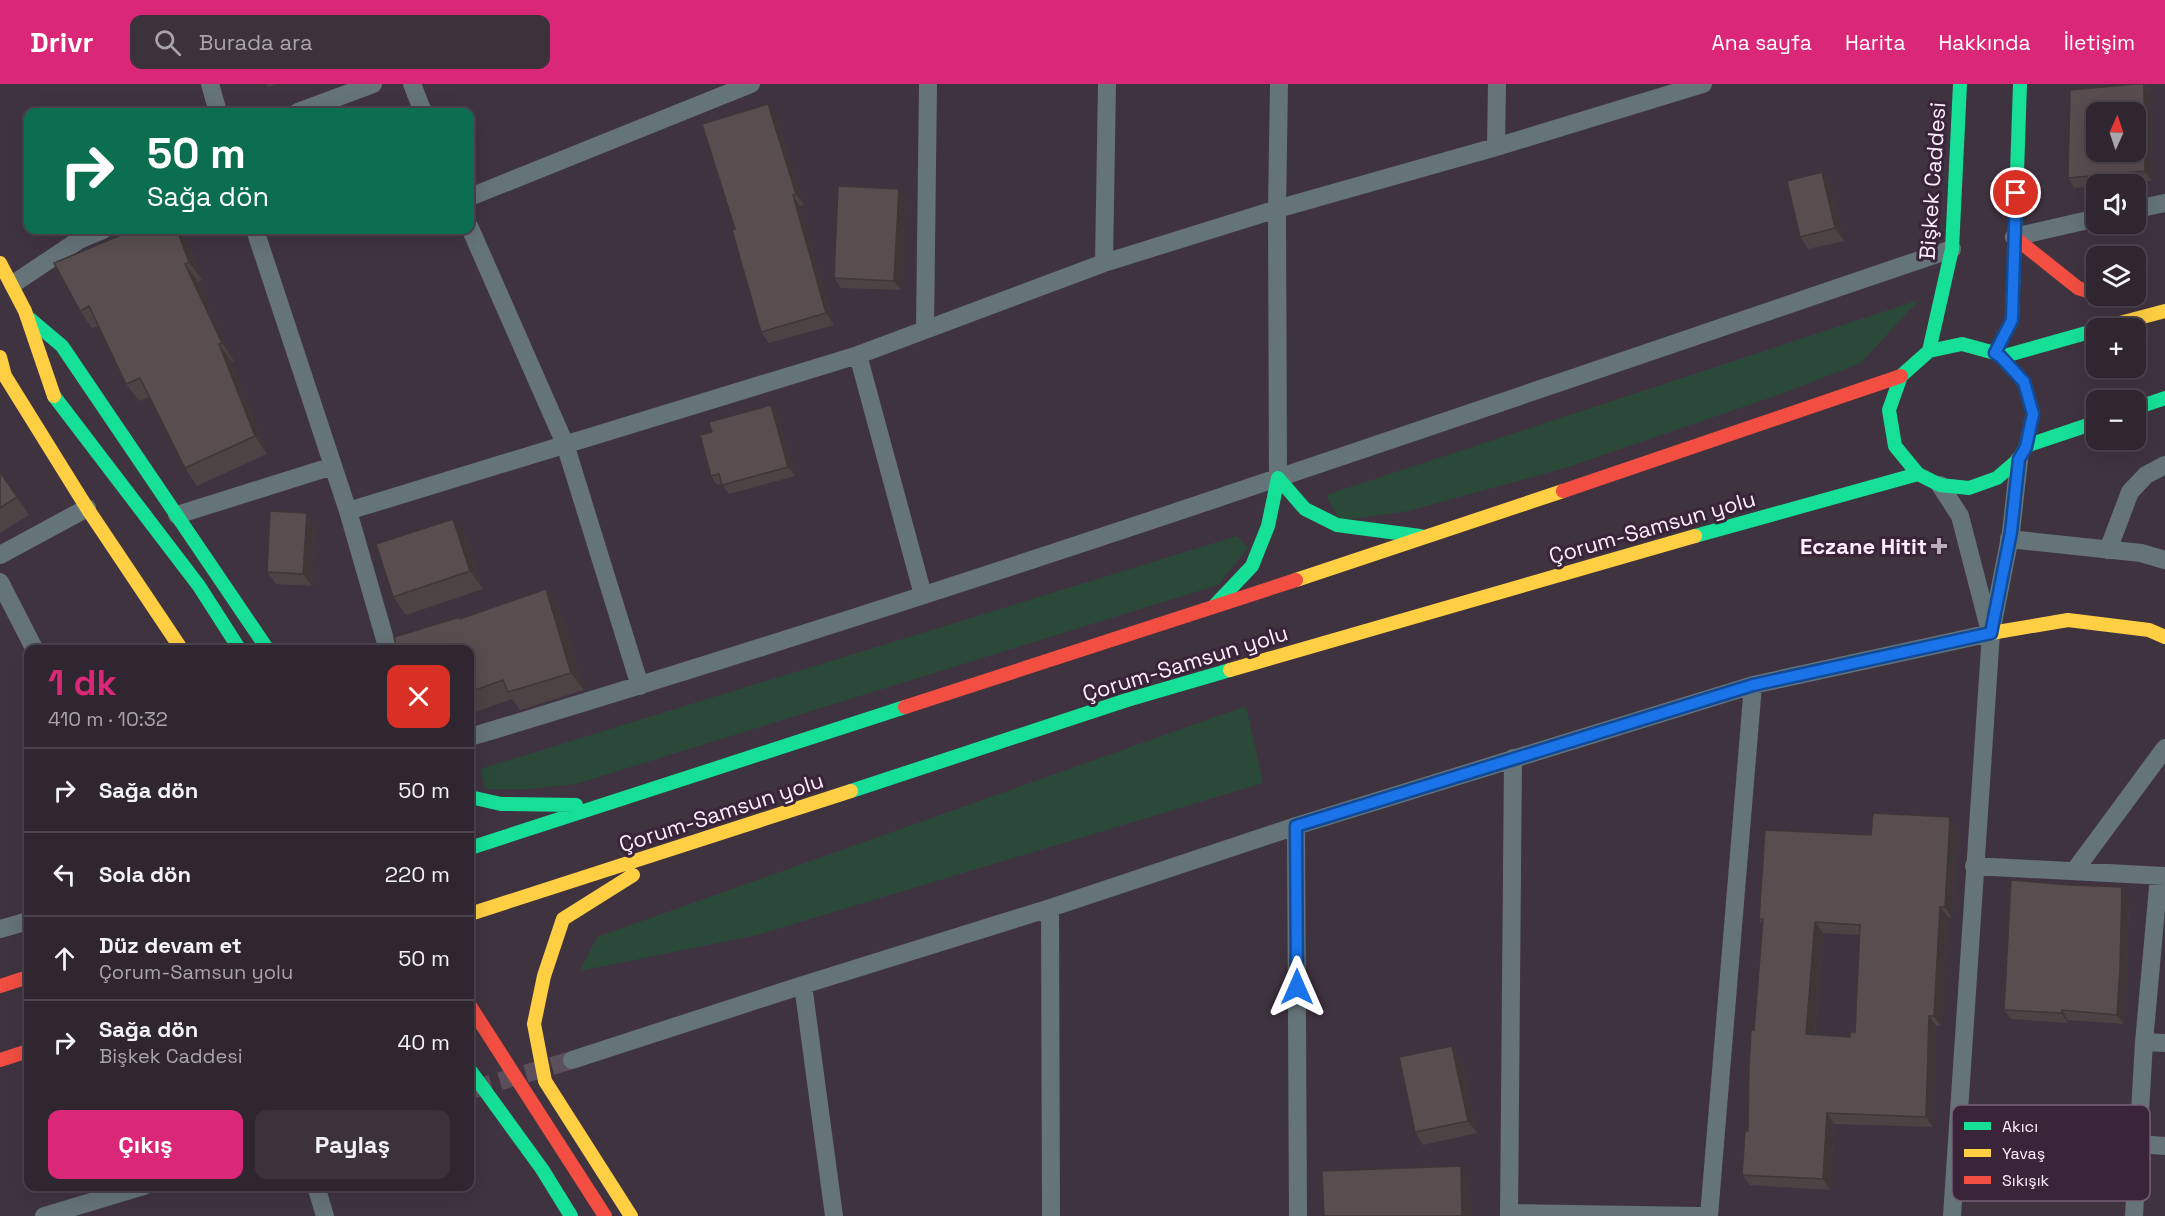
<!DOCTYPE html>
<html lang="tr">
<meta charset="utf-8">
<style>
:root{--surface:#302630;--page:#3c323c;--text:#f1f3f6;--muted:#a8a5ab;--line:#4b434c;--accent:#db2777}
body{margin:0;font-family:"Space Grotesk",sans-serif;background:var(--page);color:var(--text);height:100vh;display:flex;flex-direction:column;font-size:22px;white-space:nowrap}
*{box-sizing:border-box;margin:0}
p{font-size:20px;color:var(--muted)}
.icon{flex:none;width:33px;height:33px;fill:none;stroke:currentColor;stroke-width:2;stroke-linecap:round;stroke-linejoin:round}
.map{position:relative;flex:1;overflow:hidden}
.details{position:absolute;left:24px;top:561px;width:450px;height:546px;display:flex;flex-direction:column;background:var(--surface);border-radius:12px;box-shadow:0 6px 24px #0002,0 0 0 2px var(--line)}
.details>*{flex:none}
.guide{position:absolute;left:24px;top:24px;width:450px;height:126px;border-radius:12px;box-shadow:0 6px 24px #0002,0 0 0 2px var(--line);background:#0b6e4f;color:#fff;overflow:hidden}
.needle{width:39px;rotate:3deg}
.fabs{position:absolute;left:2086px;top:18px;display:grid;gap:12px}
.fabs a{display:grid;place-items:center;width:60px;height:60px;border-radius:12px;background:var(--surface);box-shadow:0 6px 24px #0002,0 0 0 2px var(--line);font-size:30px}
.pin{position:absolute;display:grid;place-items:center;width:51px;height:51px;color:#fff;margin:-26px;border:3px solid #fff;border-radius:50%;box-shadow:0 2px 6px #0007}
.me{position:absolute;width:66px;margin:-33px;rotate:0deg;stroke-linejoin:round;filter:drop-shadow(0 0 4px #0008)}
.turn{display:flex;align-items:center;gap:21px;height:126px;padding:0 24px;font-size:27px}
.turn .icon{width:78px;height:78px;stroke-width:2.5}
.turn b{display:block;font-size:42px;line-height:51px}
.round{display:grid;place-items:center;flex:none;width:63px;height:63px;border-radius:12px;background:var(--page)}
.overview{display:flex;align-items:center;justify-content:space-between;height:102px;padding:0 24px}
h1{font-size:36px;font-weight:800;line-height:45px;color:var(--accent)}
.button{display:flex;gap:12px;margin-top:auto;padding:12px 24px}
.button a{flex:1;height:69px;border-radius:12px;background:var(--accent);color:#fff;font-size:24px;font-weight:800;line-height:69px;text-align:center}
.button a+a{background:var(--page);color:var(--text)}
ul{padding:0;list-style:none}
li{display:flex;align-items:center;gap:18px;height:84px;padding:0 24px;border-top:2px solid var(--line)}
li div{flex:1}
li b{display:block;font-size:22px}
li em{font-style:normal}
header{display:flex;align-items:center;gap:36px;box-sizing:border-box;height:84px;padding:0 30px;background:var(--accent);color:#fff}
header strong{font-size:28px}
nav{display:flex;gap:33px;margin-inline-start:auto;font-size:21px}
.search{width:420px;height:54px;background:var(--page);display:flex;align-items:center;gap:15px;box-sizing:border-box;padding:0 21px;border-radius:12px;color:var(--muted);font-size:22px}
.map>svg:first-child{display:block}
</style>
<header>
<strong>Drivr</strong>
<div class="search"><svg class="icon" aria-label="search" viewBox="0 0 24 24"><circle cx="10" cy="10" r="6"/><path d="M15 15l6 6"/></svg>Burada ara</div>
<nav><a>Ana sayfa</a><a>Harita</a><a>Hakkında</a><a>İletişim</a></nav>
</header>
<div class="map">
<svg width="2165" height="1132" viewBox="0 0 2165 1132">
<rect width="100%" height="100%" fill="#403340"/>
<path fill="#2a4939" d="M1919,216L1861,279L1781,310L1565,384L1408,427L1340,437L1326,411Z
M1237,452L1248,464L1218,501L576,700L531,705H485L480,685Z
M1246,622L1263,699L757,851L580,887L597,853Z"/>
<g fill="none" stroke-linecap="round" stroke-linejoin="round">
<path stroke="#5c4f5c" stroke-width="18" stroke-dasharray="18 9" stroke-linecap="butt" d="M474,1005L572,976"/>
<path stroke="#657478" stroke-width="18" d="M210,0L218,28
M412,0L423,28
M298,28L373,0
M1496,63L1497,0
M470,113L751,0
M2136,125L2165,119
M470,144L565,360L640,602
M255,146L348,427L388,566
M2014,153L2097,134
M1104,179L1107,0
M13,200L79,156L103,146
M925,246L928,0
M858,271L923,511
M1278,394L1277,125L1279,0
M1940,401L1960,432L1989,544
M348,427L858,271L1104,179L1277,125L1496,63L1703,0
M177,431L333,382
M2009,455L2141,469L2165,476
M2108,466L2130,408L2146,391L2165,381
M0,471L87,424
M0,498L35,566
M470,653C968,504 1459,332 1952,165
M1296,742L1298,1132
M1974,782L2165,792
M2075,786L2165,664
M1050,824L1051,1132
M0,845L28,837
M803,901L834,1132
M2144,958L2165,959
M572,976L803,901L1050,824L1296,742L1753,601L1991,549
M2138,1060L2165,1062
M316,1102L325,1132
M1509,1129L1700,1132
M44,1132L144,1102
M1509,1132L1513,674
M1709,1132L1753,601
M1952,1132L1991,549L2011,448L2019,376
M2134,1132L2144,958L2159,792"/>
<path stroke="#16e098" stroke-width="14" d="M30,235L62,262L268,566
M1929,267L1952,165L1960,0
M1995,269L2012,236L2020,0
M2001,273L2024,298L2033,330L2026,362L2019,375L1997,394L1969,404L1940,401L1918,390L1895,362L1889,326L1901,292L1929,267L1962,260L1995,269L2001,273L2097,246
M54,312L199,502L240,566
M2136,324L2165,314
M2026,362L2097,338
M1278,394L1305,425L1337,441L1420,452
M1695,452L1918,390
M1215,521L1252,482L1268,442L1278,394
M851,707L1127,616L1230,586
M470,713L501,720L576,721
M470,764L905,623
M470,986L542,1085L571,1132"/>
<path stroke="#ffcf43" stroke-width="14" d="M0,179L25,227L54,312
M2101,244L2165,227
M0,273L5,292L87,424L182,566
M1296,496L1563,407
M1991,549L2068,536L2149,546L2165,553
M1230,586L1695,452
M470,830L851,707
M631,1132L545,997L534,940L544,892L563,835L633,791"/>
<path stroke="#f24e42" stroke-width="14" d="M2014,153L2078,204L2097,210
M1563,407L1901,292
M905,623L1296,496
M0,902L28,893
M0,976L28,967"/>
<path stroke="#f24e42" stroke-width="14" d="M470,922L605,1132"/>
</g>
<path fill="#4d4244" fill-rule="evenodd" d="M266,0H277L268,3Z
M2136,0H2145L2151,9L2152,97L2113,100H2097V102L2074,104L2068,94Z
M776,31L804,121L800,122L834,241L769,259L761,248L735,145Z
M1822,88L1831,101L1844,157L1808,165L1800,153Z
M899,105L905,115L901,206L841,204L834,194Z
M184,147L202,196L198,198L234,277L232,278L267,370L197,402L185,384L149,313L139,317L126,300L98,242L92,244L80,227Z
M771,321L778,331L795,392L729,410L722,400L717,401L711,392L712,348Z
M0,387L29,431L0,449Z
M315,441L312,502L276,500L267,488Z
M466,452L483,505L406,531L393,513Z
M546,505L559,522L584,606L520,626L512,615L470,630V566L461,535Z
M1958,744L1952,834L1948,833L1941,942H1936L1933,1043L1834,1040L1830,1106L1750,1101L1742,1091L1748,1047L1754,946L1762,840L1759,835L1871,751ZM1823,849L1860,851L1855,948L1850,953L1815,951Z
M2122,803L2129,812L2127,892L2124,940L2068,936V939L2011,935L2004,926Z
M1452,962L1461,975L1477,1049L1423,1061L1415,1048Z"/>
<path fill="#3e3637" d="M2144,0L2151,9L2152,97L2145,87Z
M768,20L776,31L804,121L796,110Z
M1822,88L1831,101L1844,157L1835,144Z
M899,105L905,115L901,206L894,197Z
M793,111L800,122L834,241L826,229Z
M177,146H183L184,147L202,196L189,178Z
M185,180L198,198L234,277L222,259Z
M219,260L232,278L267,370L255,352Z
M771,321L778,331L795,392L788,383Z
M307,429L315,441L312,502L303,490Z
M453,435L466,452L483,505L470,487Z
M546,505L559,522L584,606L571,589Z
M1950,733L1958,744L1952,834L1945,823Z
M2122,803L2129,812L2127,892L2124,940L2117,931Z
M1940,823L1948,833L1941,942L1934,932Z
M1815,838L1823,849L1814,961L1806,950Z
M2062,926L2068,936V939L2061,929Z
M1929,932L1936,942L1933,1043L1926,1033Z
M1452,962L1461,975L1477,1049L1468,1037Z
M1827,1029L1834,1040L1830,1106L1823,1095Z
M1461,1082L1469,1094L1471,1132H1462Z"/>
<path fill="#594d4f" stroke="#3e3637" stroke-width="1.5" fill-rule="evenodd" d="M2136,0H2144L2145,87L2068,94L2070,6ZM2097,28H2136V68H2097Z
M768,20L796,110L793,111L826,229L761,248L732,146L735,145L702,40Z
M1822,88L1835,144L1800,153L1787,97Z
M838,102L899,105L894,197L834,194Z
M133,146H177L189,178L185,180L222,259L219,260L255,352L185,384L140,294L126,300L89,222L80,227L54,179Z
M771,321L788,383L722,401L719,390L711,392L700,351L712,348L709,338Z
M0,388L17,413L0,424Z
M270,427L307,429L303,490L267,488Z
M453,435L470,487L393,513L376,460Z
M546,505L571,589L508,608L503,596L470,608V566H397L394,553L460,533V535Z
M1873,729L1950,733L1945,823H1940L1934,932H1929L1926,1033L1827,1029L1823,1095L1742,1091L1745,1047H1748L1749,983L1751,946H1754L1763,835H1759L1765,746L1871,751ZM1815,838L1860,841L1855,948H1850V953L1806,950Z
M2011,796L2069,801L2122,803L2120,883L2117,931L2062,926L2061,929L2004,926Z
M1452,962L1468,1037L1415,1048L1399,973Z
M1461,1082L1462,1132H1324L1322,1087Z"/>
<g fill="none" stroke-linecap="round" stroke-linejoin="round">
<g stroke="#114b97" stroke-width="15">
<path id="route" d="M1297,903L1296,742L1753,601L1991,549L2011,448L2019,375L2026,363L2033,330L2024,298L2001,273L1995,269L2012,236L2016,109"/>
</g>
<use href="#route" stroke="#1a73e8" stroke-width="10"/>
</g>
<path fill="#bcadbc" stroke="#3a243a" stroke-width="2" d="M1936 453h6v6h6v6h-6v6h-6v-6h-6v-6h6z"/>
<g text-anchor="middle" stroke-width="6" stroke-linejoin="round" paint-order="stroke">
<g font-size="22" fill="#feeffe" stroke="#3a243a">
<text transform="translate(1932 97) rotate(-86)" y="8">Bişkek Caddesi</text>
<text transform="translate(1652 443) rotate(-16)" y="8">Çorum-Samsun yolu</text>
<text transform="translate(1185 579) rotate(-17)" y="8">Çorum-Samsun yolu</text>
<text transform="translate(721 728) rotate(-18)" y="8">Çorum-Samsun yolu</text>
</g>
<g font-size="22" font-weight="bold" fill="#feeffe" stroke="#3a243a" text-anchor="end">
<text x="1927" y="470">Eczane Hitit</text>
</g>
</g>
<rect x="1952" y="1021" width="198" height="96" rx="9" fill="#3a243a" stroke="#756175" stroke-width="1.5"/>
<rect x="1964" y="1038" width="27" height="8" fill="#16e098"/>
<rect x="1964" y="1065" width="27" height="8" fill="#ffcf43"/>
<rect x="1964" y="1092" width="27" height="8" fill="#f24e42"/>
<g font-size="16" fill="#feeffe">
<text x="2002" y="1048">Akıcı</text>
<text x="2002" y="1075">Yavaş</text>
<text x="2002" y="1102">Sıkışık</text>
</g>
</svg>
<div class="fabs">
<a><svg class="needle" viewBox="-14 -14 28 28"><path d="M0-13l5 13h-10z" fill="#e53935"/><path d="M0 13l5-13h-10z" fill="#a8a5ab"/></svg></a>
<a><svg class="icon" aria-label="sound" viewBox="0 0 24 24"><path d="M4 9h4l5-4v14l-5-4H4zM17 9q2 3 0 6"/></svg></a>
<a><svg class="icon" aria-label="layers" viewBox="0 0 24 24"><path d="M12 4l9 5-9 5-9-5zM3 14l9 5 9-5"/></svg></a>
<a>+</a>
<a>−</a>
</div>
<div class="pin" style="left:2016px;top:109px;background:#d93025"><svg class="icon" aria-label="arrive" viewBox="0 0 24 24"><path d="M6 21V4h12l-3 4 3 4H6"/></svg></div>
<svg class="me" style="left:1297px;top:903px" viewBox="-20 -20 40 40"><path d="M0-17L14 15 0 8-14 15z" fill="#1a73e8" stroke="#fff" stroke-width="4"/></svg>
<div class="guide">
<div class="turn"><svg class="icon" aria-label="right" viewBox="0 0 24 24"><path d="M7 20v-9h11M14 6l5 5-5 5"/></svg><div><b>50 m</b>Sağa dön</div></div>
</div>
<section class="details">
<div class="overview"><div><h1>1 dk</h1><p>410 m · 10:32</p></div><a class="round" style="background:#d93025;color:#fff"><svg class="icon" aria-label="close" viewBox="0 0 24 24"><path d="M6 6l12 12M18 6L6 18"/></svg></a></div>
<ul>
<li><svg class="icon" aria-label="right" viewBox="0 0 24 24"><path d="M7 20v-9h11M14 6l5 5-5 5"/></svg><div><b>Sağa dön</b></div><em>50 m</em></li>
<li><svg class="icon" aria-label="left" viewBox="0 0 24 24"><path d="M17 20v-9H6M10 6l-5 5 5 5"/></svg><div><b>Sola dön</b></div><em>220 m</em></li>
<li><svg class="icon" aria-label="ahead" viewBox="0 0 24 24"><path d="M12 20V5M6 11l6-6 6 6"/></svg><div><b>Düz devam et</b><p>Çorum-Samsun yolu</p></div><em>50 m</em></li>
<li><svg class="icon" aria-label="right" viewBox="0 0 24 24"><path d="M7 20v-9h11M14 6l5 5-5 5"/></svg><div><b>Sağa dön</b><p>Bişkek Caddesi</p></div><em>40 m</em></li>
</ul>
<div class="button"><a>Çıkış</a><a>Paylaş</a></div>
</section>
</div>
